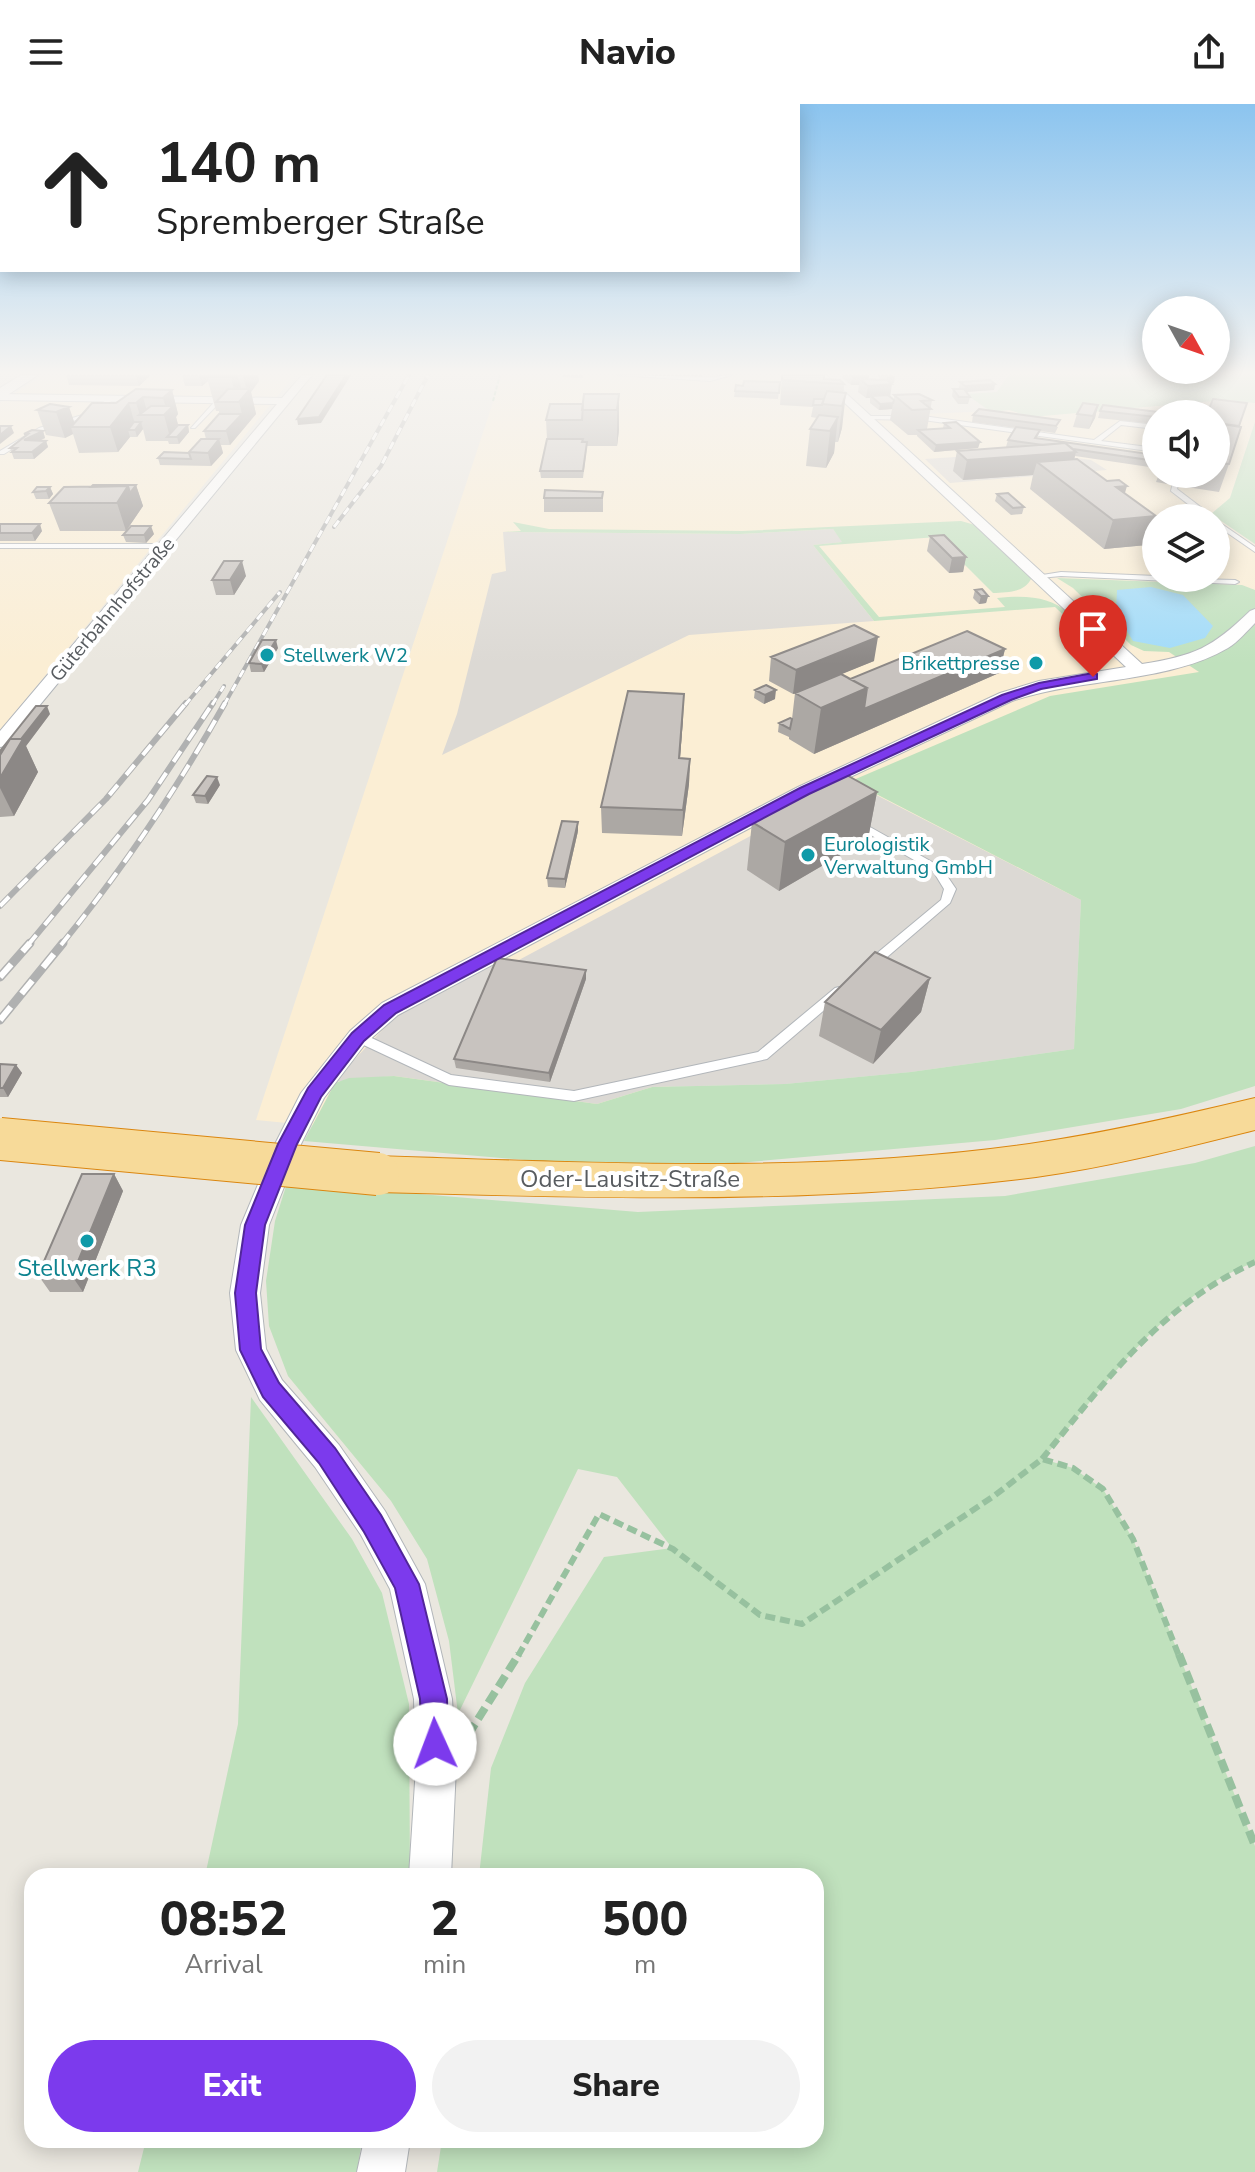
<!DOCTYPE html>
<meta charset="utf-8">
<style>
:root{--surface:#fff;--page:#f2f2f2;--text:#222;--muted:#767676;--accent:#7c3aed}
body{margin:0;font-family:"Nunito Sans",sans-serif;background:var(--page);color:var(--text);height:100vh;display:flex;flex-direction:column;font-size:30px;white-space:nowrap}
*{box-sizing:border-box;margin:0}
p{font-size:26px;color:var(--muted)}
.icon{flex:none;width:44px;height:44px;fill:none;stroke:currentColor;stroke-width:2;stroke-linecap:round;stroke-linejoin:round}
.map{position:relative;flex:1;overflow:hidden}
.sheet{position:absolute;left:24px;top:1764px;width:800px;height:280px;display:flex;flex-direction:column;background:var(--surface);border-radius:24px;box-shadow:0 4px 20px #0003}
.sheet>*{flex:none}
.top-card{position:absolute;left:0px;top:0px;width:800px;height:168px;box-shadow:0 4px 20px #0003;background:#fff;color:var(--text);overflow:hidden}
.needle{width:52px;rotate:130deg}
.buttons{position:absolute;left:1142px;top:192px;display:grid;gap:16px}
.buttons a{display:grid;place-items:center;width:88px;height:88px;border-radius:50%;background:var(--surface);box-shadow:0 4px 20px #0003;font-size:40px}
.pin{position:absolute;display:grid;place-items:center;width:68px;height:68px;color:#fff;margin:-82px -34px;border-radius:50% 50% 50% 0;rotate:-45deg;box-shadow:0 0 8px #0007}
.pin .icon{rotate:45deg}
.me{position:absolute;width:88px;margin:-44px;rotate:358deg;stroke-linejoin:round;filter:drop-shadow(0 0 6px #0008)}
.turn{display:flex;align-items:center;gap:28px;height:168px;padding:0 24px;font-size:36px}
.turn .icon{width:104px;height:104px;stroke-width:2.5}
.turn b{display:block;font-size:56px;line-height:68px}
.eta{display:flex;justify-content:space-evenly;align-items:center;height:136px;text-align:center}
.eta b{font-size:48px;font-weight:800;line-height:56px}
.primary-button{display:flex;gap:16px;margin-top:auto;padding:16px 24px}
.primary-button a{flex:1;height:92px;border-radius:48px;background:var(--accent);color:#fff;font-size:32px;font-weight:800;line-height:92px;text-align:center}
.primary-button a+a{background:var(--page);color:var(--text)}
header{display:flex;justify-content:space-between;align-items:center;height:104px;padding:0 24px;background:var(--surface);font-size:36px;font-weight:800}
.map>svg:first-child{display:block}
</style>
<header><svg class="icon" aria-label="menu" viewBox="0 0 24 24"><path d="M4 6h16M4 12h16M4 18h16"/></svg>Navio<svg class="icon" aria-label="share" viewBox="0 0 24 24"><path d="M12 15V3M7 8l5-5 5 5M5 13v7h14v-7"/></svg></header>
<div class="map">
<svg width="1255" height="2068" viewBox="0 0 1255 2068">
<rect width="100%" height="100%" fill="#eae7df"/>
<path fill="#fbeed4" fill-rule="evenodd" d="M43,271H295L0,626V299Z
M502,271H814L859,313L1226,296L1255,299V318L1230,394L1211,410L1255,441V489L1183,558L1201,568L1255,718L536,1043L256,1016ZM1156,310H1216V370H1156ZM1156,414H1216V474H1156Z"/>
<path fill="#dcd9d4" d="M833,425L843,438L813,441L874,517L689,531L442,651L457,610L492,470L506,467L503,428L740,430Z
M851,678L1081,796L1074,945L911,968L785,980L652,983L597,1000L394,972L333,978L392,916L428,891L497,853L517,857Z"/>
<path fill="#ddd8d1" d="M1005,344L1091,356L1107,366L950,379L925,355L1000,350Z"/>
<path fill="#c0e1bd" d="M1008,271H1255V299L1226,296L1031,313L1009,306L991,308L966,290L997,288Z
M1255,318V440L1211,410L1230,394Z
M961,417L975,421L1028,469L1031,475C1024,489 1007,488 993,489L937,433L819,442L879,513L1005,503L997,494C1059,487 1069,508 1110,548L1109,555L1055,503L874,517L813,441L842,438L833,425L740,430L503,428L521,427L513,418L549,425L742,427Z
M1057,474L1242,481L1255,486V982L1181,1005L995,1036L727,1060H571L304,1037L335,979L349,974L394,972L597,1000L652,983L785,980L911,968L1074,945L1081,796L851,677L1050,592L1199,568L1169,548L1144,547L1131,541L1073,484Z
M1255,1042V1158C1166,1191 1103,1285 1043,1355L1073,1364L1103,1385L1133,1435L1255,1742V2068H437L442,2036H816V1772H479L491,1664L525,1579L604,1453L672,1444L617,1373L578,1365L458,1610L449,1537L427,1455L391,1397L288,1272L269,1222L266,1177L275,1117L287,1079L638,1108L1005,1092L1195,1059Z
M251,1293L352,1435L382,1489L409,1600L410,1772H205L238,1620Z
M146,2036H362L357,2068H138Z"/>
<path fill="#a1dbf9" d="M1151,483L1183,491L1213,522L1205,534L1170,544L1133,537L1116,509L1117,486Z"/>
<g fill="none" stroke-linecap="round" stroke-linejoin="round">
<g stroke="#b2b6ba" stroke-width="2">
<path id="service" d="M617,271L710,273L732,271L710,277Z
M110,293L115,294L93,311L43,326L4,350H0V347L39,324L89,309Z
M217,295L222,296L195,324H191Z
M866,312H923L1094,336L1120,317L1156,321V325L1121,321L1101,337L1156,344V348L923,316L864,315Z
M1175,370H1181L1177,385L1215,414H1206L1171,387Z
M1216,416L1255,443V448L1216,421Z
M0,440H165L169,442L165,444H0Z
M1061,468L1156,472V474L1235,476L1239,478L1235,480L1061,472L1040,474L1036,472Z
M854,714L941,763L956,785L950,799L872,866L868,867L862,863L864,860L941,796L944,785L933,767L850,719V715Z
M839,883L843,884L845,887L843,890L767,955L574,997L449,981L353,936L352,933L353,930H363L451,971L574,987L758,948L835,884Z"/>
</g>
<g stroke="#b2b6ba" stroke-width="2">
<path id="minor" d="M302,271H312L6,642L0,643V627L277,300L0,296V290L282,294Z
M815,271H826L1142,560C1194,552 1212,544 1250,507L1255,505V519C1247,527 1238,538 1228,544C1169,579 1079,574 1012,597L812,691L398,911L366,939L324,994L301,1040L269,1121L260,1189L266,1245L282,1276L339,1341L385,1407L425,1480L452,1595L456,1663L451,1772H409L416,1663L414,1595L390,1485L361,1431L315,1363L260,1296L236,1246L230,1189L241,1121L275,1040L301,989L350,927L382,899L798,683L1000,589L1039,577L1126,563Z
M364,2036H410L405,2068H357Z"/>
</g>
<g stroke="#b1b5ba" stroke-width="2">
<path id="secondary" d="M21,271H38L0,296V284Z"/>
</g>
<g stroke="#db860f" stroke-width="2">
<path id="trunk" d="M1255,994V1026C1183,1044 1110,1063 1036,1073C818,1101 598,1094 378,1088L362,1082L355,1070L362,1058L378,1052C598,1059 823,1071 1042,1038C1114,1027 1184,1011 1255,994Z"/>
</g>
<path stroke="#97c19f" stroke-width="2" stroke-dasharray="4 2" stroke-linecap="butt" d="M493,297L500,271"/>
<path stroke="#97c19f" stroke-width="6" stroke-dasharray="10 5" stroke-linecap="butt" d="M1042,1355C1106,1276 1160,1202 1255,1158
M518,1552L599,1410L673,1445L760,1511L802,1520L994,1392L1042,1355L1073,1364L1103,1385L1133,1435L1179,1552"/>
<path stroke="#97c19f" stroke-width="8" stroke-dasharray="13 6" stroke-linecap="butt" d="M1179,1550L1255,1742
M468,1631L519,1550"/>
<use href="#service" fill="#fff" fill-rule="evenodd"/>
<use href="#minor" fill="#fff" fill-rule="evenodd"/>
<use href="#secondary" fill="#fff" fill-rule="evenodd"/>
<use href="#trunk" fill="#f7da99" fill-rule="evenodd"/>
<g stroke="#b0b1b1" stroke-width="4">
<path id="rail-far2" d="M334,423L381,362L428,271
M185,601L280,488
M212,601L224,582
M224,601L409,271"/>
</g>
<g stroke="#b0b1b1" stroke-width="6">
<path id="rail-far1" d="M0,802L106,695L186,599
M28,841L148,696L213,599
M61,841C123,765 177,685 225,599"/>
</g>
<g stroke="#b0b1b1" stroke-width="9">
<path id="rail" d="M0,873L30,839
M0,916L63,839"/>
</g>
<use href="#rail-far2" stroke="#fff" stroke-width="3" stroke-dasharray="8" stroke-linecap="butt"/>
<use href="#rail-far1" stroke="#fff" stroke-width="4" stroke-dasharray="13" stroke-linecap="butt"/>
<use href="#rail" stroke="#fff" stroke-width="6" stroke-dasharray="17" stroke-linecap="butt"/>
<g stroke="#db860f" stroke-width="44" stroke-linecap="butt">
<path id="trunk-bridge" d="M0,1035L378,1070"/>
</g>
<use href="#trunk-bridge" stroke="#f7da99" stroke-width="42"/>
</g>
<path fill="#aca8a4" d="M66,271H151L139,282L69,281Z
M182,271H258L259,277L251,288L256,310L230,341H221L223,349L211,362L160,361L158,354L189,349L206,335L204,327L219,310V307H216L208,277L202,282H185Z
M562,271H583V274L562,273Z
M645,271H703L702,273Z
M782,271L824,275L844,280L842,324L838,338H835L834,349L826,364L806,362L810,325L817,314L811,313L813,303L780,301Z
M843,271H869V275L882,276L877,271H893L894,279H891L890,293L894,296V291L932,296L927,325L943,324L944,319L980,338L978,344L934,348L917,332V331H908L890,316L892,305L879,306L870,299V294H866L858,288L859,281H851L842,274Z
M780,278L778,295L734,293L735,287L743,282Z
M960,278L995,280L994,286L966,288L970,293L968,300H958L952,292L953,285H960L959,284Z
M172,286L178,310L176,313L178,321H188L189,328L179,340H169L168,337H146L143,325L137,333H130L118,348L79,349L73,330L65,334L46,331L37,306L69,303L74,319L116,299Z
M619,290V326L617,342H587L583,374H541L540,367L547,335L546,316L583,300Z
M1098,301L1095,314L1089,325L1073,323L1077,310Z
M1100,307L1156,310V320L1098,314Z
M1216,310L1239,322L1229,360L1219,388L1180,382L1184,370H1216Z
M973,311L1058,323L1055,329L1040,327L1037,334L1156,357V364L1075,352L1074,355L1125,389L1147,441L1104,445L1030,385L1033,371L963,376L953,367L957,347L1011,343H1006L1008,336L1016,324L972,318Z
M43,327L45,334L39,337H46L48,343L34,355H14L10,344L25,332L24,330Z
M1159,370H1170L1167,380L1156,378Z
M136,381L143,402L126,427H60L49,399Z
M50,383L53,390L49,395H36L33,388Z
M603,388V408H544V394Z
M997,390L1024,403L1022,410L1011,411L995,397Z
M0,420L42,427L35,437H0Z
M154,430L146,439L126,438L123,431Z
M930,432L966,453L963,468L949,469L927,447Z
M246,472L234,491H216L212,476Z
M975,486L988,492L986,499L979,500L973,494Z
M278,544L264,568H251L249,559Z
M1005,545L999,569L814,650L789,635V633L778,628L779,619L792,615L795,589L793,590L769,577L771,553L874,557L841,570L850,575Z
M755,586L775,595L764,600L754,594Z
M50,610L26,642L38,668L14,712L0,713V647Z
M683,615L680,654L690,655L689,680L682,732L602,729L601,703Z
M220,681L208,700L196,699L193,691Z
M877,688L868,735L779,787L747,766L752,718Z
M578,727L565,784L548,783L547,774Z
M930,874L921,908L873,960L819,932L825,898Z
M586,875L550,978L456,964L454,955Z
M0,960L16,961L22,969L8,993H0Z
M114,1070L123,1087L83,1188H50L38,1171Z"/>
<path fill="#8c8886" d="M136,271H151L139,282Z
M199,271H209L208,273V277L202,282Z
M233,271H238L243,293L247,289L243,271H258L259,277L251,288L256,310L230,341L226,327L242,310L239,298H237L231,273Z
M346,271H351L321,319L298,321L297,315Z
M852,271H869L868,280L860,275L859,281H851Z
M895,272L894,279H886L887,273Z
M892,280L890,293L871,292L870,294H866L868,282Z
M995,280L994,286L964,288L965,282Z
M172,286L178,310L176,313L180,328L170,333L164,311L167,308L163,294Z
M846,289L842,324L838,338L842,302Z
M619,290V326L617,342V306Z
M143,293L148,311H140L136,299Z
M129,299L136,324L141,318L143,325L137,333L135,326H128L130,333L118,348L110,323Z
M893,299L892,305L879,306L880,300Z
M1098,301L1095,314L1089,325L1093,312Z
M69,303L76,323H71L73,330L65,334L56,308Z
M838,313L834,349L826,364L830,327Z
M188,321L189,328L179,340L177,333Z
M11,322L14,329L0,340V331Z
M43,327L45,334L26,343L24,336Z
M219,335L223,349L211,362L208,349Z
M46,337L48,343L34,355L32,348Z
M980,338L978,344L934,348L936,341Z
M1076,348L1071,368L1037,358L1033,371L963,376L967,356Z
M136,381L143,402L126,427L117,399L128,382Z
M1127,382L1119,409L1116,383Z
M50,383L53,390L49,395L46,387Z
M1156,412L1147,441L1104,445L1113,416Z
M40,420L42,427L35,437L32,429Z
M151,422L154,430L146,439L144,431Z
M966,453L963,468L949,469L952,454Z
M242,457L246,472L234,491L230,476Z
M981,492H988L986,499L979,500Z
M878,533L874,557L793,590L796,566Z
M276,536L278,544L264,568L261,560Z
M1005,545L999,569L814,650L821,604L867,584Z
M776,586L775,595L764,600L765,591Z
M684,590L683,615L678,679L679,654Z
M47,602L50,610L26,642L38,668L14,712L0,684V664L5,655Z
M690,655L689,680L682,732L683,706Z
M217,673L220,681L208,700L205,692Z
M877,688L868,735L779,787L785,738Z
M578,718V727L565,784V775Z
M586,866V875L550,978L549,969Z
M930,874L921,908L873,960L881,926Z
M16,961L22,969L8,993L3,984Z
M114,1070L123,1087L83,1188L72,1172Z"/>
<path fill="#c8c3bf" stroke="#8c8886" stroke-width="2" d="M209,271H233L231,273H208Z
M327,271H346L319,313L297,315Z
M782,271H824V275L840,276L844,280L782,276Z
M860,275L887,276L892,280L868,282Z
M990,276L995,280L965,282L960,278Z
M744,277L780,278L779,289L735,287L736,281L743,282Z
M136,285L172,286L163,294L143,293L136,299H129L110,323H71L92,299H116Z
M228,285H250L239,298H216Z
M953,285H964L970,293H959Z
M827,287L846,289L842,302L822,300Z
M584,290H619L617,306H582Z
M919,290L932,296L921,297L931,305L912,306L894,291Z
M888,291L894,296L893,299L880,300L871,292Z
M814,295H824L822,301H813Z
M1213,295L1247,299L1239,322L1216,319V310H1207Z
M1083,299L1098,301L1093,312L1077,310Z
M50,300L69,303L56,308L37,306Z
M550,300H583L582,316H546Z
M1103,301L1174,310H1156V313L1100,307Z
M151,302H173L164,311H139Z
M979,305L1060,316L1056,322L973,311Z
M219,310H242L226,327H204Z
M819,311L838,313L830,327L810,325Z
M134,318H141L135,326H128Z
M956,318L980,338L936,341L918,326L950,324L944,319Z
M1216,319L1241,323L1229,360L1216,359Z
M178,321H188L177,333H167Z
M0,322H11L0,331Z
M1016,323L1040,326L1035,334L1156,351V357L1073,345L1065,339L1043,341L1008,336Z
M32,326L43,327L24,336L46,337L32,348H12L17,344H10L28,330H24Z
M201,335H219L208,349L189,348Z
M547,335H583L582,338H587L583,367H540Z
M1065,339L1076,348L967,356L957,347Z
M164,348L189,349L191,355L158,354Z
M1077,355L1107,377L1119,376L1127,382L1116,383L1156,412L1113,416L1037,358Z
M1159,370H1170L1169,373L1159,371Z
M93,381H136L130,389L128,382L91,383Z
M128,382L117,399H49L64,383Z
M37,383H50L46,387L33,388Z
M545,386L603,388L602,394H544Z
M1008,389L1024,403L1013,404L997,390Z
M0,420H40L32,429H0Z
M131,422H151L144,431H123Z
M944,431L966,453L952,454L930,432Z
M224,457H242L230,476H212Z
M982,485L988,492H981L975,486Z
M854,521L878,533L796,566L771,553Z
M967,527L1005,545L864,605L867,584L850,575Z
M262,536H276L261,560L249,559Z
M841,570L867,584L821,604L795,589Z
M766,581L776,586L765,591L755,586Z
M628,587L684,590L679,654L690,655L683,706L601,703Z
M36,602H47L21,635H10L0,651V647Z
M790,614L792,615L790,625L779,619Z
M10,635H23L0,674V651Z
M843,669L877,688L785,738L752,718Z
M207,672L217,673L205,692L193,691Z
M562,717L578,718L565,775L547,774Z
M875,848L930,874L881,926L825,898Z
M497,854L586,866L549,969L454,955Z
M0,960L16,961L3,984H0Z
M82,1070H114L72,1172L38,1171Z"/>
<linearGradient id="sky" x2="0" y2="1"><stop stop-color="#8bc4ef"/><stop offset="0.48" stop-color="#f6f4f1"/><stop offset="1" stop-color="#f6f4f1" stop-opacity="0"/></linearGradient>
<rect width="1255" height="560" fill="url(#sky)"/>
<path fill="#7c3aed" stroke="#51269a" stroke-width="2" d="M1093,569L1097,570V575L1041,585L1011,596L809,690L396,909L364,937L321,993L297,1040L265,1121L256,1189L261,1245L279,1279L335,1344L381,1411L419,1480L447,1595L448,1640L445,1650L435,1653L425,1650L422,1640L420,1595L395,1484L364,1428L319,1359L263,1293L240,1246L235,1189L245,1121L278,1040L308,984L352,929L384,901L800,684L1002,591L1039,579Z"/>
<g fill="#0f9aa8" stroke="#fff" stroke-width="3">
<circle cx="267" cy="551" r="8"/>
<circle cx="1036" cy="559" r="8"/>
<circle cx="808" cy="751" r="8"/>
<circle cx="87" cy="1137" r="8"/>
</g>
<g text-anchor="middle" stroke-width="8" stroke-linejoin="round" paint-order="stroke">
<g font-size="20" fill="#585c60" stroke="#fff">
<text transform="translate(112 505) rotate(-50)" y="7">Güterbahnhofstraße</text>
</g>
<g font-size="20" fill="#0d838f" stroke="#fff" text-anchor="start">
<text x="283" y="558">Stellwerk W2</text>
<text x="1020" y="566" text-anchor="end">Brikettpresse</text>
<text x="824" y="747">Eurologistik<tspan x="824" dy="23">Verwaltung GmbH</tspan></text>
</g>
<g font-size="24" fill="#585c60" stroke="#fff">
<text x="630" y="1083">Oder-Lausitz-Straße</text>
</g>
<g font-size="24" fill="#0d838f" stroke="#fff">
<text x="87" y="1172">Stellwerk R3</text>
</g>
</g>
</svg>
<div class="buttons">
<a><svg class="needle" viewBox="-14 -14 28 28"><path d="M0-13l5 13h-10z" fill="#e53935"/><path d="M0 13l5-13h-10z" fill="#767676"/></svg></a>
<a><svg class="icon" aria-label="sound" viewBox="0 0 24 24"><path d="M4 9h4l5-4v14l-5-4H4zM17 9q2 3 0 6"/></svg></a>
<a><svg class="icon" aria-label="layers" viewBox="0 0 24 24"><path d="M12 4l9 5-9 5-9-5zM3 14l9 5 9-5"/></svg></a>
</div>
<div class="pin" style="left:1093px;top:573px;background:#d93025"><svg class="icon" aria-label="arrive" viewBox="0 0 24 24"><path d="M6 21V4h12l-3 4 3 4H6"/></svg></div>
<svg class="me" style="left:435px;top:1640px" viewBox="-20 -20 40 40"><circle r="19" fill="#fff"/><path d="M0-13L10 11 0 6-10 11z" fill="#7c3aed"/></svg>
<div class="top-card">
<div class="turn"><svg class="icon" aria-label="ahead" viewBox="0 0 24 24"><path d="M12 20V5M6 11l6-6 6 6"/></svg><div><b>140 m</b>Spremberger Straße</div></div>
</div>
<section class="sheet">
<div class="eta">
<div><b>08:52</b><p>Arrival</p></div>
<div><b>2</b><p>min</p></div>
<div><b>500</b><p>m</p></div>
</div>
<div class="primary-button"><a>Exit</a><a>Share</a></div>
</section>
</div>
